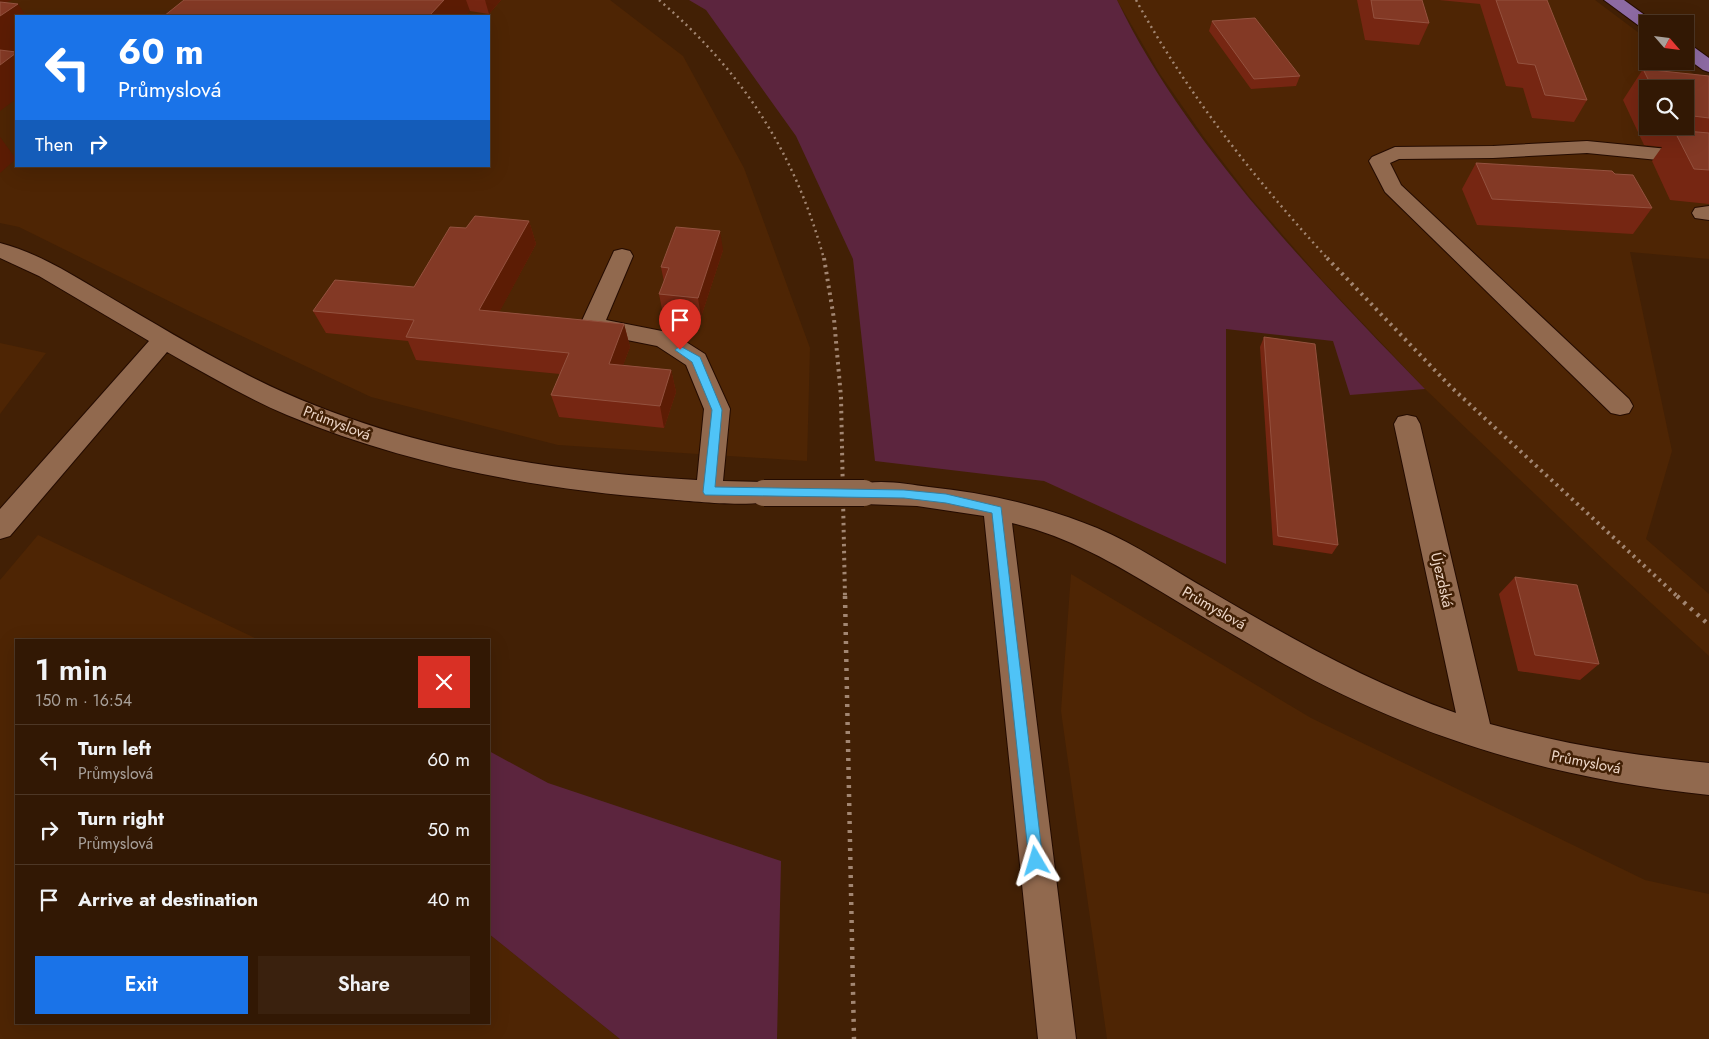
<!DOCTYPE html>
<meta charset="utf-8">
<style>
:root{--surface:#321804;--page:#3a210e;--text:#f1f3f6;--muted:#a8a09a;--line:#4d3726;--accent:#1a73e8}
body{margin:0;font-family:Jost,sans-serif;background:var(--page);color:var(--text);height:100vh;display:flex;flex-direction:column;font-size:19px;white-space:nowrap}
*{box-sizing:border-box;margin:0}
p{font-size:16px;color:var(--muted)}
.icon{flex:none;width:28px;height:28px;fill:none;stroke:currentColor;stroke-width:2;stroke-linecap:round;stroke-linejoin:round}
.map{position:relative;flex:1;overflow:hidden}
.panel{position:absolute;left:15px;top:639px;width:475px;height:385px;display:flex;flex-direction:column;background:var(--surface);border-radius:0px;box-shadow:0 5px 20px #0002,0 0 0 1px var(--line)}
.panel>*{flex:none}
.guide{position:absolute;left:15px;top:15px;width:475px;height:152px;border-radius:0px;box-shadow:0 5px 20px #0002,0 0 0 1px var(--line);background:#1a73e8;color:#fff;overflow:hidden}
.needle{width:32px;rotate:118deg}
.controls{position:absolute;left:1639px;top:15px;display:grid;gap:10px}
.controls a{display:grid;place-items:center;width:55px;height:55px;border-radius:0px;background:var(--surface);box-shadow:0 5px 20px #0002,0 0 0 1px var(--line);font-size:25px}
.pin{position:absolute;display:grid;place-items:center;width:42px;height:42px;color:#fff;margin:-51px -21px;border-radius:50% 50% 50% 0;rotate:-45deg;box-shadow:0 0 5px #0007}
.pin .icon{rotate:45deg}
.me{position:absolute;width:55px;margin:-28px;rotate:353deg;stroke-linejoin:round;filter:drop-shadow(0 0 4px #0008)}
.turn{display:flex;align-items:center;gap:18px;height:105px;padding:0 20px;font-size:22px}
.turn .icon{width:65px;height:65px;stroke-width:2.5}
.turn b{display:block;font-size:35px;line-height:42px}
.then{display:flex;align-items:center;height:48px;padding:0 20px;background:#0003;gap:10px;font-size:19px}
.round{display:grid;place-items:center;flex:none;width:52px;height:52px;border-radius:0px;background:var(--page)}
.head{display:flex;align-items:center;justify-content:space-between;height:85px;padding:0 20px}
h1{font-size:30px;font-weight:600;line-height:38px}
.action{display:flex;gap:10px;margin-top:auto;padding:10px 20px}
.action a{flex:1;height:58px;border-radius:0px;background:var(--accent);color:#fff;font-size:20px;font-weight:600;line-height:58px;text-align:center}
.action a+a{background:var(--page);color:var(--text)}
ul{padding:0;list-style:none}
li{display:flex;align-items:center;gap:15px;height:70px;padding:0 20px;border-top:1px solid var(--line)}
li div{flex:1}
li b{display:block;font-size:19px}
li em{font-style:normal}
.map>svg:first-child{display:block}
</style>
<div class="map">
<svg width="1709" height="1039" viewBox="0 0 1709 1039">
<rect width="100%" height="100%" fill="#422005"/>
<path fill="#4e2504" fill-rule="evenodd" d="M0,0H610L683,56L744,168L810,348L807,461L558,445L371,397L193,313L19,227L0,223ZM16,16H489V166H16Z
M1117,0H1595L1647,39L1648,61H1677L1709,86V259L1630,252L1672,451L1646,539L1709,594V656L1603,559L1425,389L1321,279L1249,196L1203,136L1160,74ZM1648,89H1685V126H1648Z
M0,343L46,353L0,414Z
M38,535L259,640H16V1022H489V934L620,1039H0V580Z
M1071,574L1311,718L1645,880L1709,894V1039H1107L1061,711Z"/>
<path fill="#5c253e" d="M689,0H1117C1185,142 1316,277 1425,389L1350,395L1333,341L1226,329V564L1044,481L875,461L853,259L796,136L706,10Z
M489,751L548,783L781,861L777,1039H620L489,934Z"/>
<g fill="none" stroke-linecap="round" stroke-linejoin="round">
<g stroke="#240b00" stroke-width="2">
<path id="minor" d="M1587,141L1709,153V165L1587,153L1493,158L1399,159L1390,163L1401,185L1629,399L1633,406L1629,413L1620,415L1611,413L1385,192L1369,161L1372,157L1395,147L1493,146Z
M1709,206V220L1695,218L1692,213L1695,208Z
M0,243C39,253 74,276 108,296C152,322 195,348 240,371C381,445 539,471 697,480L704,409L686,365L657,346L592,333L584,331L580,325L614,251L622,249L630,251L633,256L606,320L672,333L705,354L730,409L723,481L764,482L774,486L777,493L774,500C750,508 692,501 665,499C536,489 407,465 287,415C245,397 206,374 167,352L10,536L0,539V509L149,341L39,276L0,258Z
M1407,415L1416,417L1420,424L1490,724C1562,744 1635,756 1709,763V795C1556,779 1418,739 1284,664C1242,640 1201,616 1160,591C1112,562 1067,536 1012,523L1076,1039H1038L984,516L917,506L864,504L854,500L851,493L854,486C877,478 906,484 929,487C987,493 1044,506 1097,528C1137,545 1173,570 1210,591C1289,637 1369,683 1456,713L1394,424L1398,417Z"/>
</g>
<g stroke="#240b00" stroke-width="2">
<path id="major" d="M1604,0H1624L1657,24H1648V29L1642,28Z
M1685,44L1691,45L1709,58V72L1703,70L1685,57Z"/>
</g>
<use href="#minor" fill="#91694e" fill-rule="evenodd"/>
<use href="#major" fill="#8d6aa3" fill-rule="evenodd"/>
<path stroke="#a28672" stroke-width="2.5" stroke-dasharray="2 4" stroke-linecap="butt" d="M659,0C743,72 795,153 824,259
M1136,0C1188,95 1255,179 1328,259"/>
<path stroke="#a28672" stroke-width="4" stroke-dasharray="2.5 4.5" stroke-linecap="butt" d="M824,258L834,319L841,397L845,598
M1327,258L1451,387L1679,598"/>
<path stroke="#a28672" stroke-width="4.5" stroke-dasharray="3 6" stroke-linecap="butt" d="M845,596L854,1039
M1677,596L1709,625"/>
<g stroke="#240b00" stroke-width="28" stroke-linecap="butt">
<path id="minor-bridge" d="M764,493H864"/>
</g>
<use href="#minor-bridge" stroke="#91694e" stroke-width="26"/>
</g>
<path fill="#762612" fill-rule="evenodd" d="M184,0H501L489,14L470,11Z
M1357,0H1422L1429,23L1419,45L1365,40Z
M1439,0H1547L1587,100L1574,122L1532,118L1523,88L1506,86L1480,4Z
M1212,21L1300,76L1296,86L1251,89L1209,31Z
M1643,69L1709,76V204L1670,200L1652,161L1662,147L1644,145L1623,100ZM1648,89H1685V126H1648Z
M1476,163L1615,174L1652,208L1633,234L1477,225L1462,189Z
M529,221L536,244L499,312L624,324L630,347L623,365L671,370L676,392L664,428L559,417L551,395L560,374L416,360L408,341L326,333L313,311L414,287L466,228Z
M723,250L701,317L663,314L659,294L664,282L661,267Z
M1264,337L1338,545L1332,554L1273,545L1260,347Z
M1515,577L1599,664L1580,680L1518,671L1499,594Z"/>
<path fill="#5c1c04" d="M0,0H12L0,5Z
M444,0H466L470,11L466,16H429Z
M485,0H501L489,14Z
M18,4L26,16H16V49L0,60V16Z
M16,53V99L0,111V65Z
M0,137L16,159L0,173Z
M529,221L536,244L488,333L479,310Z
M720,231L723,250L701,317L698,298Z
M624,324L630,347L615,386L609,364Z
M671,370L676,392L664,428L660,406Z"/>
<path fill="#833925" stroke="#94523f" d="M184,0H444L429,16H164Z
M1371,0H1422L1429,23L1374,18Z
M1496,0H1547L1587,100L1545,95L1535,65L1518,63Z
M0,2L18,4L0,16Z
M1255,18L1300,76L1254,79L1212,21Z
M0,50L16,52V53L0,65Z
M1643,69L1709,76V118L1685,115V89H1653Z
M1674,130L1709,133V170L1694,169Z
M1476,163L1612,171L1615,174L1633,175L1652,208L1492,199Z
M475,216L529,221L479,310L624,324L609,364L671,370L660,406L551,395L569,353L406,337L414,320L313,311L335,280L414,287L450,227L466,228Z
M676,227L720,231L698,298L659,294L669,268L661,267Z
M1264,337L1315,344L1338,545L1278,536Z
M1515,577L1577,585L1599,664L1535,655Z"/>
<path fill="#4fc3f7" stroke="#337fa1" d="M680,346L700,357L722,410L715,487L904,490L946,494L1001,507L1043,861L1041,866L1036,868L1031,866L1029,861L992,513L946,503L904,498L705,495L703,492L712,410L692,362L675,350Z"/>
<g text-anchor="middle" stroke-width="5" stroke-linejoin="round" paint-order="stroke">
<g font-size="15" fill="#eed7c8" stroke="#422005">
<text transform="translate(337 423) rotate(21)" y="5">Průmyslová</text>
<text transform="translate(1442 580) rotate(77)" y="5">Újezdská</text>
<text transform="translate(1214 608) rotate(30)" y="5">Průmyslová</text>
<text transform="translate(1586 762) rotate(11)" y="5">Průmyslová</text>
</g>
</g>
</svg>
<div class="controls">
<a><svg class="needle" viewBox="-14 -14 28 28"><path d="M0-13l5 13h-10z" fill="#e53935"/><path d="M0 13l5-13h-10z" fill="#a8a09a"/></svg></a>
<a><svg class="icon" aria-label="search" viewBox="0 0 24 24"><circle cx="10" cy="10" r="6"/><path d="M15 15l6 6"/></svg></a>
</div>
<div class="pin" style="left:680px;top:350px;background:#d93025"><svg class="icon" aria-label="arrive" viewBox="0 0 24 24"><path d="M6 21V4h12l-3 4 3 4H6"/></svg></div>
<svg class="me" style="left:1036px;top:861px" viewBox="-20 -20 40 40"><path d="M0-17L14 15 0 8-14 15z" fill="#4fc3f7" stroke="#fff" stroke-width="4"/></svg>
<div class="guide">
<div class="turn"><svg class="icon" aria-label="left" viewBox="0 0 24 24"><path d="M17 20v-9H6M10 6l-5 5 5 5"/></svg><div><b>60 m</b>Průmyslová</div></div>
<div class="then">Then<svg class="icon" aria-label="right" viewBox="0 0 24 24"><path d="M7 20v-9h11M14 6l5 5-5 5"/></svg></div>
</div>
<section class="panel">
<div class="head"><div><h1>1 min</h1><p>150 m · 16:54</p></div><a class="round" style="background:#d93025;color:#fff"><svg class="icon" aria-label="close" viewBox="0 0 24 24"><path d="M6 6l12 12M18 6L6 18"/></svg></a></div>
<ul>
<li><svg class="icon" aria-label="left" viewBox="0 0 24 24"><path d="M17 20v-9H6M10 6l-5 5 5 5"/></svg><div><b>Turn left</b><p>Průmyslová</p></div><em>60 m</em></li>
<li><svg class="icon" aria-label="right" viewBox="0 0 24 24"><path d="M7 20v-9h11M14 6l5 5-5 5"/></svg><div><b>Turn right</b><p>Průmyslová</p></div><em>50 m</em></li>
<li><svg class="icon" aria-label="arrive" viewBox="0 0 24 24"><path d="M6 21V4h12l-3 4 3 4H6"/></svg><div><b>Arrive at destination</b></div><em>40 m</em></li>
</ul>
<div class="action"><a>Exit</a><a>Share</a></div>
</section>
</div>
